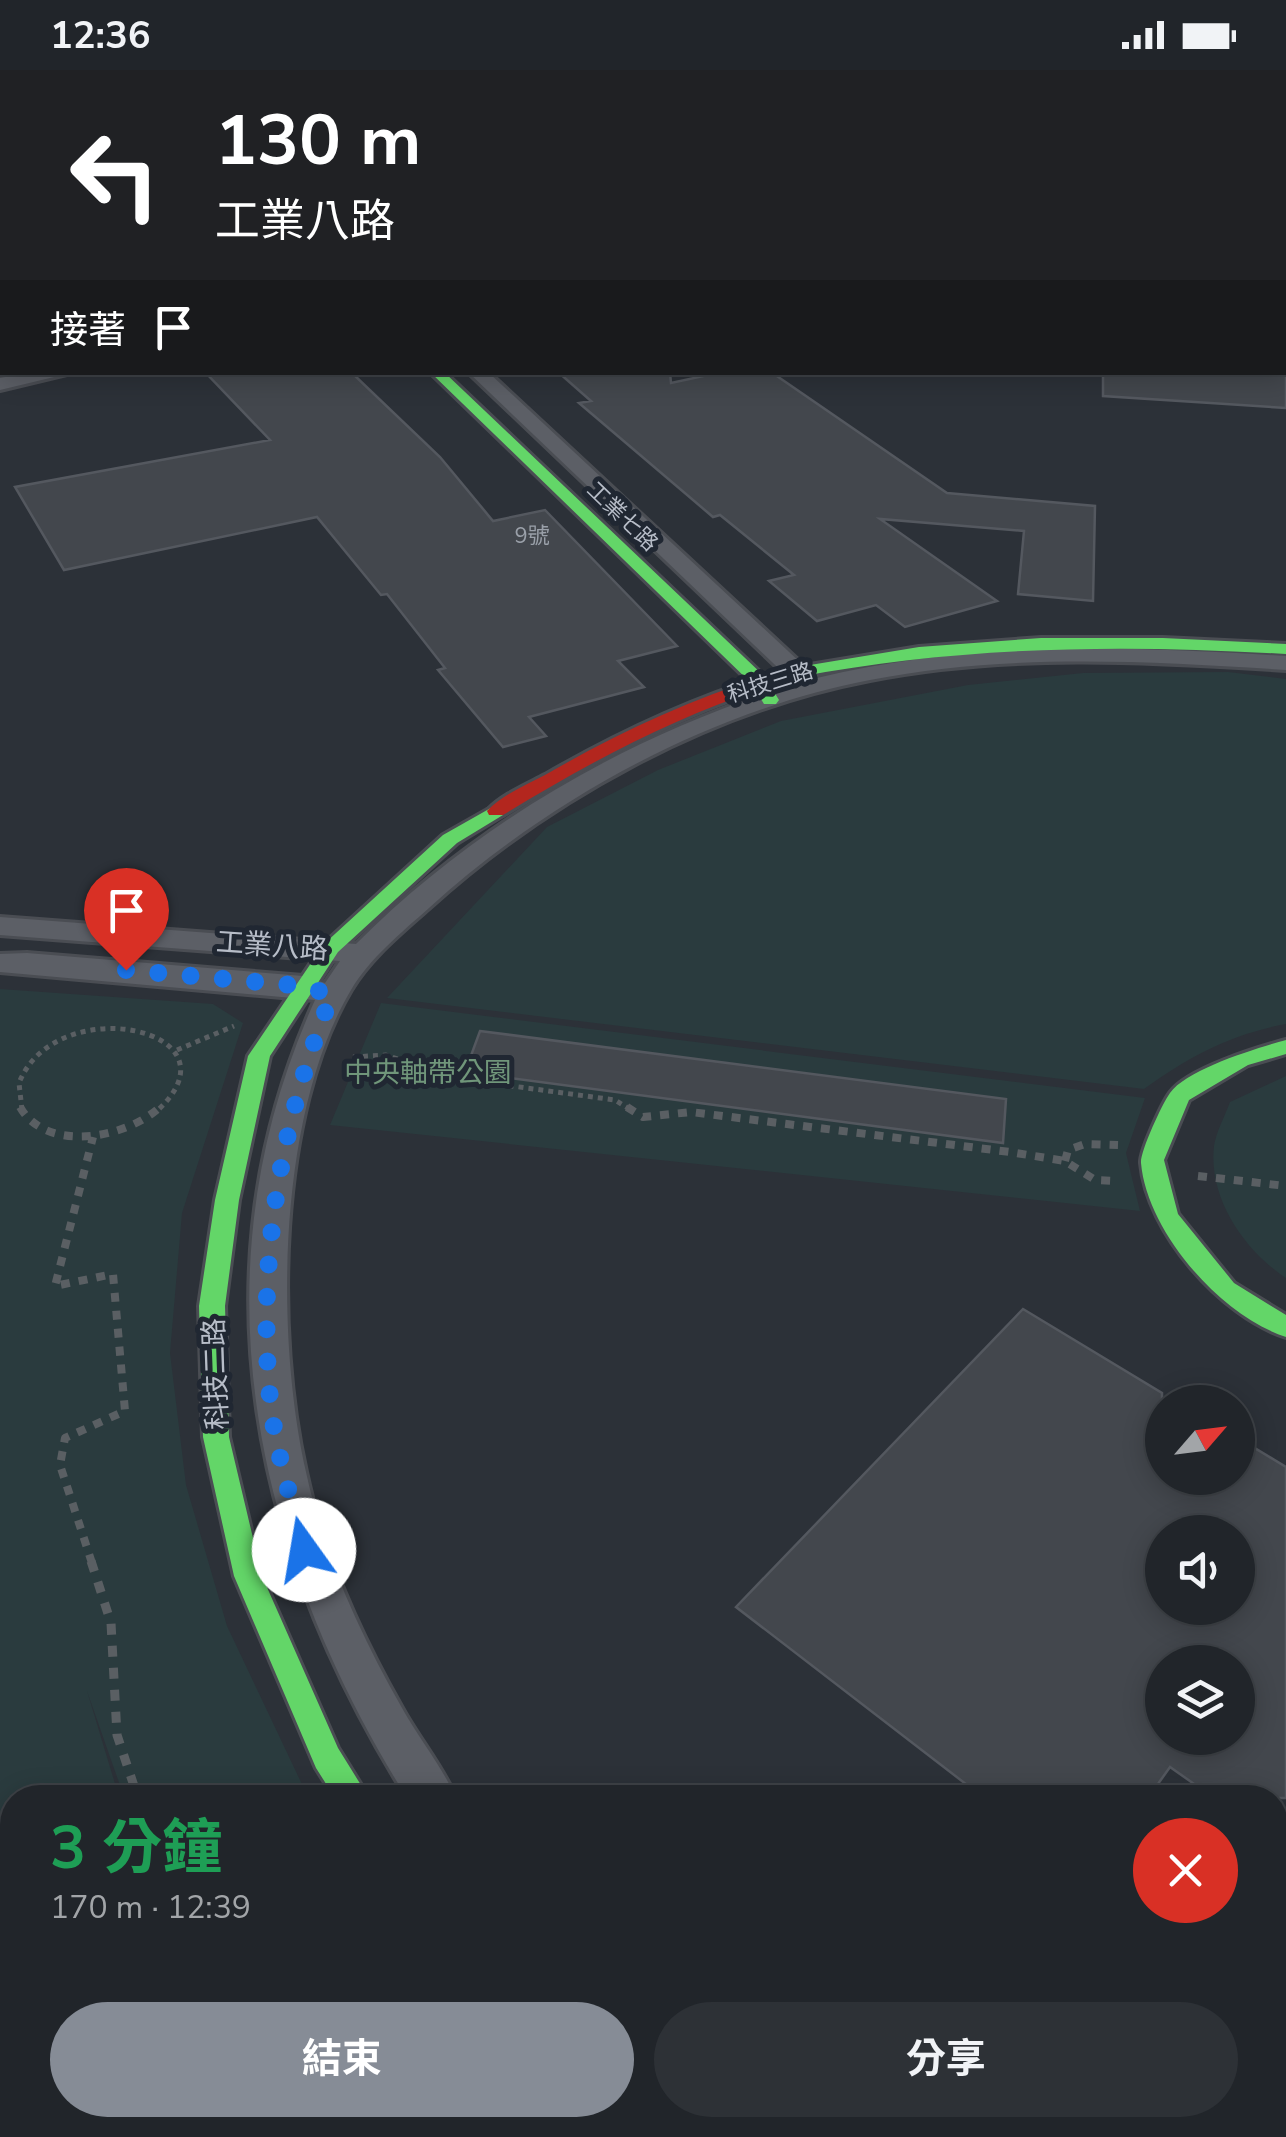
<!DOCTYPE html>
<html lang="zh-TW">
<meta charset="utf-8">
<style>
:root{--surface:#21252a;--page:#2d3136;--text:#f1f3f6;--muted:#a2a5a8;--line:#3e4247;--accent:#868c96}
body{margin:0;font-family:"Nunito Sans","Noto Sans TC",sans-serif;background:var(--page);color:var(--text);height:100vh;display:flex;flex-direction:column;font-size:38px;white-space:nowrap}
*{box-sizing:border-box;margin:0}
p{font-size:32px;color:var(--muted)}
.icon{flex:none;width:55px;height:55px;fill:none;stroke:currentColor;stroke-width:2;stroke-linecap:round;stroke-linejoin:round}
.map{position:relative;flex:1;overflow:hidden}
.sheet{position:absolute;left:0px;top:1715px;width:1288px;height:352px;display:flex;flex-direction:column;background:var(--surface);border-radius:40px 40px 0 0;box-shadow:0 5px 25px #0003,0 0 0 2px var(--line)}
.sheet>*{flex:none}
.guide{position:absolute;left:0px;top:0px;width:1288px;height:305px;box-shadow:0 5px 25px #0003,0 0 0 2px var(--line);background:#202124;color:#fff;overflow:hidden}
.needle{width:65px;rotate:62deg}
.fabs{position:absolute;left:1145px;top:1315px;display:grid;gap:20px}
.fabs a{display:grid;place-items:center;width:110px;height:110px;border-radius:50%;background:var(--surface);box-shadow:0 5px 25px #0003,0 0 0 2px var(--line);font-size:50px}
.pin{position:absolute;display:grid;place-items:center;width:85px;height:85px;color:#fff;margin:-102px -42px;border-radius:50% 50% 50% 0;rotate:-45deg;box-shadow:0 0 10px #0007}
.pin .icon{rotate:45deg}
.me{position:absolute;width:110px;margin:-55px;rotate:347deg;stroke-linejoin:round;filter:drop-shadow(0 0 8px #0008)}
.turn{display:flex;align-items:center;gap:35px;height:210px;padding:0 50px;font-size:45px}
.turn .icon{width:130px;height:130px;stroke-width:2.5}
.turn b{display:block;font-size:70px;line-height:85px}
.then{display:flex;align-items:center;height:95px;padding:0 50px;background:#0003;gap:20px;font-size:38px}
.round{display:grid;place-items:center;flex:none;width:105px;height:105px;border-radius:52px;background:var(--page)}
.head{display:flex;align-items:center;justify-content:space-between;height:170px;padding:0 50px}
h1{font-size:60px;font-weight:700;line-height:75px;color:#1e9e55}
.button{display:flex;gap:20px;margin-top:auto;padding:20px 50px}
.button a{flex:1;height:115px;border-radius:60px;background:var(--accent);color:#fff;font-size:40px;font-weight:700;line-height:115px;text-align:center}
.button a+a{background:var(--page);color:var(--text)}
.status{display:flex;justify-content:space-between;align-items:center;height:70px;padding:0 50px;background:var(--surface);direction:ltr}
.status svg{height:28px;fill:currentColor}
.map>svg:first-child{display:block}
</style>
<div class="status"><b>12:36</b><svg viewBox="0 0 49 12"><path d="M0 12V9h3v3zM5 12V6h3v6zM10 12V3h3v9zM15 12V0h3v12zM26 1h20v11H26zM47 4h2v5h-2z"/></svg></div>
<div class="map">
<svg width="1286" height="2067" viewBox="0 0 1286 2067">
<rect width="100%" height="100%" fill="#2c3138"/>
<path fill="#2a3b3e" d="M1228,602L1286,609V954C1231,964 1188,987 1144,1019L387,928L547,757L658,700L781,651L968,615L1083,603Z
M0,919L213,934L243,953L182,1143L170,1283L186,1415L227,1556L308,1727H124L87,1621L119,1727L12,1728V2055H219L223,2067H0Z
M381,933L1145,1028L1126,1083L1140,1141L330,1055Z
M1286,1006V1208C1245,1181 1208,1129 1214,1076C1216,1062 1225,1046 1230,1032Z
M238,2055H546L558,2067H242Z"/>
<path fill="#43474d" stroke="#54585f" stroke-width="2.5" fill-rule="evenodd" d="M205,302H351L440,387L493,451L545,440L677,576L618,591L644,617L529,647L546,666L503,677L438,600L445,598L387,524L381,525L317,447L64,500L15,417L270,370Z
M558,302H670L671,313L722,302H771L947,423L1095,436L1093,531L1018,524L1024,461L880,449L997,531L905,557L876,535L817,551L769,511L794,505L720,445L713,447L579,333L591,331Z
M1103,302H1286V338L1103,326Z
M480,961L1006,1029L1003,1073L465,1002Z
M1023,1239L1162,1323V1408H1238V1368L1286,1397V1728H1214L1170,1697L1148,1728H984L736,1537ZM1162,1462H1238V1538H1162ZM1162,1592H1238V1668H1162Z"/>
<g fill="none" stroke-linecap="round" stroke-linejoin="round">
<g stroke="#4a4d53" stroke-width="6">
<path id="street" d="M178,0H190L191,2H179Z
M1285,236H1286V246H1285Z
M33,302H75L0,320V308Z
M468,302H488L817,608C972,570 1128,576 1286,586V600C1148,591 1007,583 870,610C709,641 549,729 429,838C401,863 370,888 351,920C277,1044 275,1265 306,1402C324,1486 360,1564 402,1638C419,1669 442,1696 456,1728H407C254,1483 191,1203 315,930L0,902V884L27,883L303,906L325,913L340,891L0,865V847L356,874C479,751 630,665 795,614Z
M602,2055H664L669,2067H607Z
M744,2055H810L815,2067H749Z"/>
</g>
<g stroke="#4a4d53" stroke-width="6">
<path id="fast" d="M0,78H2V84H0Z
M430,302H444L765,607L779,630L776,634H764L752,614Z
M1041,568H1163L1286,574V584C1121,574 960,576 798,607L790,602L798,597L919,577Z
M496,735L503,737V745L457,773L338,882L270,986L239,1130L225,1236L229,1367L262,1506L338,1678L369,1728H335L316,1698L234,1506L203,1367L199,1236L215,1130L248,986L324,874L443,765Z
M1286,970V984L1248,995L1189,1030L1164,1090L1178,1144L1234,1213L1286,1245V1267C1221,1246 1147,1162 1141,1093C1140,1082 1162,1034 1170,1023C1187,999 1257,978 1286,970Z"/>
</g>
<g stroke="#4a4d53" stroke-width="28">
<path id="slow" d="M475,2L495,0"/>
</g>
<g stroke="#4a4d53" stroke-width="6">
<path id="jam" d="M798,597L806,602L804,606C696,635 598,687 503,745H489L487,741C502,725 526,715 545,705C625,659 709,620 798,597Z"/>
</g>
<path stroke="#5a5f63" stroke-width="5" stroke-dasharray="5 5" stroke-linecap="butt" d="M177,980L234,956
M353,987L386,985L453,1008L615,1030L631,1040
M22,1040L19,1013C56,919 245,959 158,1040"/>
<path stroke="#5a5f63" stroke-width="8" stroke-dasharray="9 9" stroke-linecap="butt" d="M20,1037C47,1084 127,1068 160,1037
M627,1037L643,1047L691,1042L1010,1082L1065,1091L1095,1110L1117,1111
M1065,1091L1068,1080L1085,1074L1118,1075
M1198,1106L1286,1116
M92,1493L60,1395L65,1368L125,1341L113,1204L55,1216L93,1067"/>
<path stroke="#5a5f63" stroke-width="9" stroke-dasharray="11 11" stroke-linecap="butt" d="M91,1491L111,1553L117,1665L138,1728
M273,2055L285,2067"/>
<use href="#street" fill="#5c5f66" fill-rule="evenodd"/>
<use href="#fast" fill="#63d668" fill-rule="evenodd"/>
<use href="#slow" stroke="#ff974d" stroke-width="22"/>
<use href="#jam" fill="#b3261e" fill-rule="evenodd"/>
</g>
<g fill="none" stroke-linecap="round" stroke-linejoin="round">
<path stroke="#1a73e8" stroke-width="18" stroke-dasharray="0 32.4" d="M126,900L303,916L332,925C279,1054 256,1199 271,1338C277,1386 293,1434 304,1480"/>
</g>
<g text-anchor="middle" stroke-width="10" stroke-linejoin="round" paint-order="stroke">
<g font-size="22" fill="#b7bdc8" stroke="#202732">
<text transform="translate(623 446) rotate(44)" y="8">工業七路</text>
<text transform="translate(770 612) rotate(-17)" y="8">科技三路</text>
</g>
<g font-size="22" fill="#9aa0a9">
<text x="532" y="473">9號</text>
</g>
<g font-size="28" fill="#b7bdc8" stroke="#202732">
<text transform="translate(272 875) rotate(4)" y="10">工業八路</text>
<text transform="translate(215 1304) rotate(-92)" y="10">科技二路</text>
</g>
<g font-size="28" fill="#70967a" stroke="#202732">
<text x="428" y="1012">中央軸帶公園</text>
</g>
</g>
</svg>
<div class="fabs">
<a><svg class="needle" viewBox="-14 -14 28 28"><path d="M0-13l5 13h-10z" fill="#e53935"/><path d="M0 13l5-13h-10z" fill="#a2a5a8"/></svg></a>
<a><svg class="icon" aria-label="sound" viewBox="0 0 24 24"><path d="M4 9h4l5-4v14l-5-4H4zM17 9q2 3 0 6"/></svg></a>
<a><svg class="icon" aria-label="layers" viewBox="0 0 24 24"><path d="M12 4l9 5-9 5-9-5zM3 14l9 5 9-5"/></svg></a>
</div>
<div class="pin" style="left:126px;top:900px;background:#d93025"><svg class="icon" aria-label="arrive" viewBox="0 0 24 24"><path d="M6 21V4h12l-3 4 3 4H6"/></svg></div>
<svg class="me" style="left:304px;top:1480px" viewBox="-20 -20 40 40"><circle r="19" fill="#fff"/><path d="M0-13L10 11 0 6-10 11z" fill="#1a73e8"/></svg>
<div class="guide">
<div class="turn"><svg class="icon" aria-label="left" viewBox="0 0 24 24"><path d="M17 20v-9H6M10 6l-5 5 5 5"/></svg><div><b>130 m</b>工業八路</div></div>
<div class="then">接著<svg class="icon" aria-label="arrive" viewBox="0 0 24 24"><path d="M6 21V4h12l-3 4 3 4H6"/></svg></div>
</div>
<section class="sheet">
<div class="head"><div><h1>3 分鐘</h1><p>170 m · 12:39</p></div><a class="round" style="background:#d93025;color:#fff"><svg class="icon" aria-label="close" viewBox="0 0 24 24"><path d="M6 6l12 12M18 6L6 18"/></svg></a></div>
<div class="button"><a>結束</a><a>分享</a></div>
</section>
</div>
